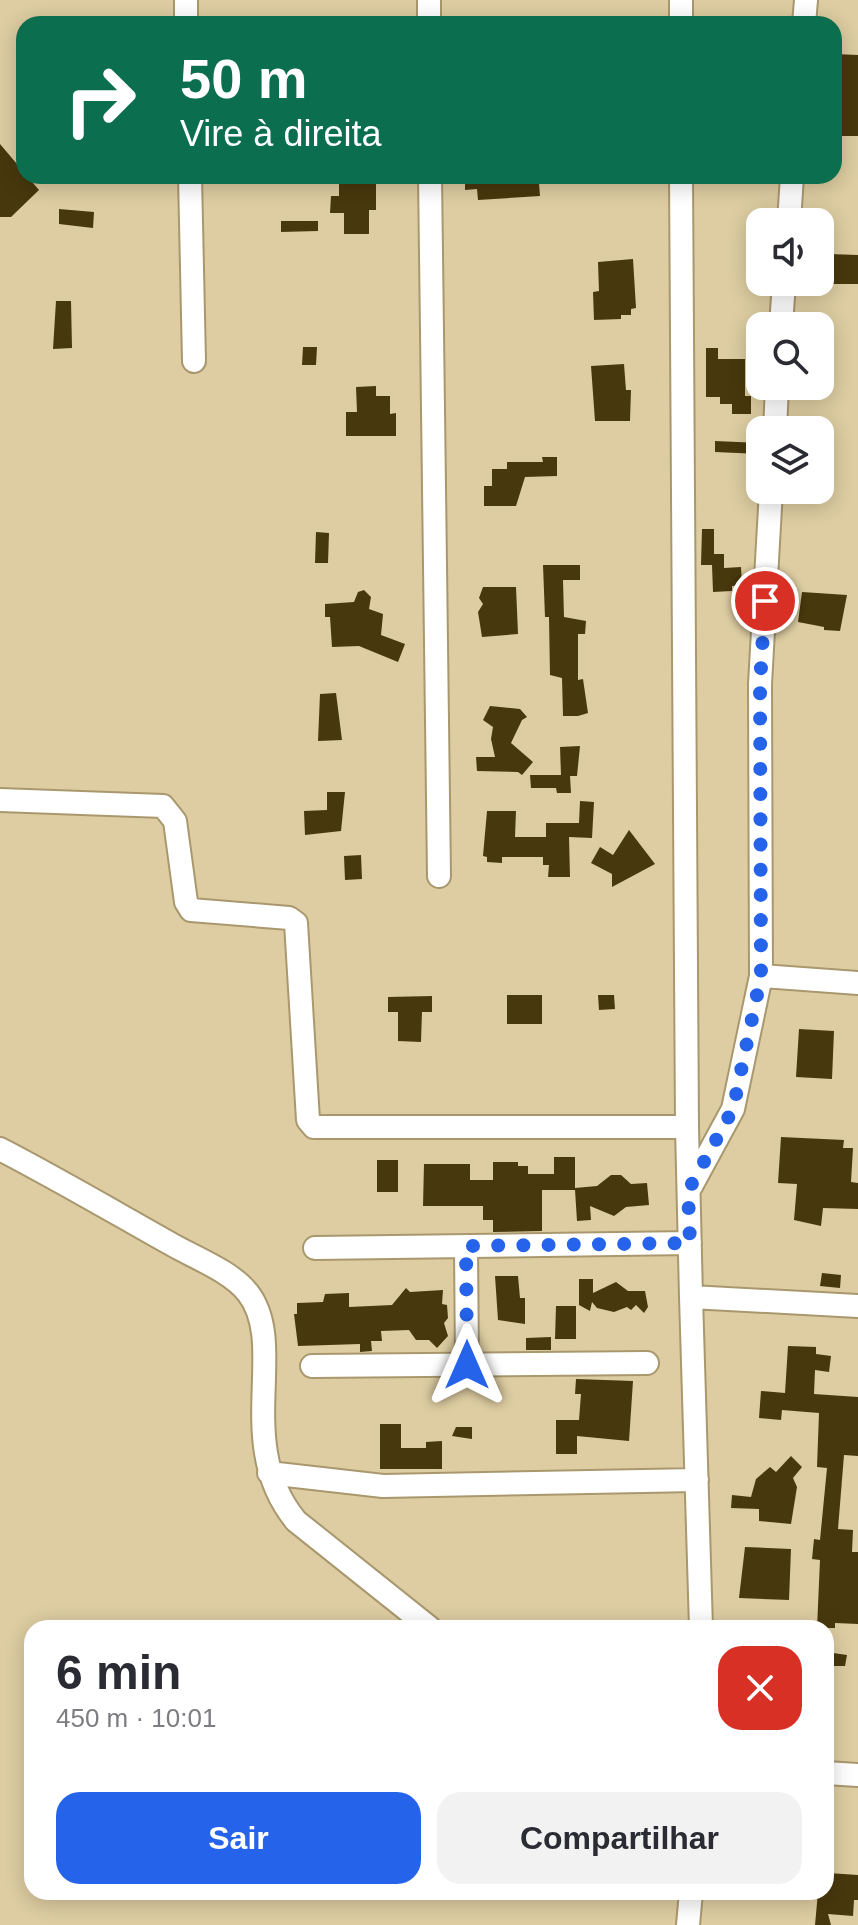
<!DOCTYPE html>
<html lang="pt">
<meta charset="utf-8">
<style>
:root{--surface:#fff;--page:#f2f2f3;--text:#2b2b33;--muted:#7c7c81;--accent:#2563eb}
body{margin:0;font-family:Helvetica,sans-serif;background:var(--page);color:var(--text);height:100vh;display:flex;flex-direction:column;font-size:30px;white-space:nowrap}
*{box-sizing:border-box;margin:0}
p{font-size:26px;color:var(--muted)}
.icon{flex:none;width:44px;height:44px;fill:none;stroke:currentColor;stroke-width:2;stroke-linecap:round;stroke-linejoin:round}
.map{position:relative;flex:1;overflow:hidden}
.sheet{position:absolute;left:24px;top:1620px;width:810px;height:280px;display:flex;flex-direction:column;background:var(--surface);border-radius:24px;box-shadow:0 4px 20px #0003}
.sheet>*{flex:none}
.hud{position:absolute;left:16px;top:16px;width:826px;height:168px;border-radius:24px;box-shadow:0 4px 20px #0003;background:#0b6e4f;color:#fff;overflow:hidden}
.controls{position:absolute;left:746px;top:208px;display:grid;gap:16px}
.controls a{display:grid;place-items:center;width:88px;height:88px;border-radius:16px;background:var(--surface);box-shadow:0 4px 20px #0003;font-size:40px}
.pin{position:absolute;display:grid;place-items:center;width:68px;height:68px;color:#fff;margin:-34px;border:4px solid #fff;border-radius:50%;box-shadow:0 2px 8px #0007}
.me{position:absolute;width:88px;margin:-44px;rotate:0deg;stroke-linejoin:round;filter:drop-shadow(0 0 6px #0008)}
.turn{display:flex;align-items:center;gap:28px;height:168px;padding:0 32px;font-size:36px}
.turn .icon{width:104px;height:104px;stroke-width:2.5}
.turn b{display:block;font-size:56px;line-height:68px}
.round{display:grid;place-items:center;flex:none;width:84px;height:84px;border-radius:24px;background:var(--page)}
.headline{display:flex;align-items:center;justify-content:space-between;height:136px;padding:0 32px}
h1{font-size:48px;font-weight:700;line-height:60px}
.button{display:flex;gap:16px;margin-top:auto;padding:16px 32px}
.button a{flex:1;height:92px;border-radius:24px;background:var(--accent);color:#fff;font-size:32px;font-weight:700;line-height:92px;text-align:center}
.button a+a{background:var(--page);color:var(--text)}
.map>svg:first-child{display:block}
</style>
<div class="map">
<svg width="858" height="1925" viewBox="0 0 858 1925">
<rect width="100%" height="100%" fill="#decda2"/>
<path fill="#48380d" d="M834,54L858,55V136H834L838,70H834Z
M0,144L39,190L11,217H0Z
M339,176H376V210H369V234H344V213H330L331,196H339Z
M465,176H512V183H539L540,196L478,200L477,189L465,190Z
M59,209L94,212L93,228L59,224Z
M281,221H318V231L281,232Z
M829,254L858,255V284H828Z
M633,259L636,308L631,309V315H621V319L594,320L593,292L599,291L598,262Z
M56,301H71L72,348L53,349Z
M303,347H317L316,365H302Z
M706,348H718V359H745V396H751V414H732V404H720V397H706Z
M624,364L626,390H631L630,421H595L591,366Z
M376,386V396H390V414L396,413V436H346V412H357L356,387Z
M715,441L760,443V454L715,452Z
M542,457H557V476L525,477L516,506H484V486H492V469H507V462H543Z
M702,529H714V554H724V568L741,567L742,585L732,586V591L713,592L712,565H701Z
M316,532L329,533L328,563H315Z
M543,565H580V580H563L564,617L586,621L585,634H578V680L583,679L588,713L578,716H563L562,678L550,675L549,617H545Z
M483,587H516L518,634L482,637L478,612L483,604L479,598Z
M364,590L371,597L369,609L383,614L381,635L405,644L398,662L359,646L332,647L330,617H325V604L354,602L358,592Z
M802,592L847,595L840,631L824,630V627L798,622Z
M336,693L342,740L318,741L320,694Z
M490,706L520,709L527,717L522,720L511,743L533,762L522,775L518,772L477,771L476,757H495L491,739L493,727L483,720Z
M580,746L577,776H570L571,793H557L556,788H531L530,775H561L560,747Z
M327,792H345L341,831L305,835L304,811L327,810Z
M580,801L594,802L592,838L569,837L570,877H548L549,865H543V857H502V863L487,862V857L483,856L487,811H516L515,837H546V823H579Z
M629,830L655,864L612,887V874L591,863L600,847L613,855Z
M361,855L362,879L345,880L344,856Z
M507,995H542V1024H507Z
M598,995H614L615,1009L599,1010Z
M432,996V1012H422L421,1042L398,1041V1012H388V997Z
M799,1029L834,1031L832,1079L796,1077Z
M781,1137L844,1140L843,1148H853L851,1182L858,1183V1209L823,1208L821,1226L794,1220L797,1184L778,1183Z
M554,1157H575V1188L597,1186L611,1175H621L631,1184L647,1183L649,1205L626,1207L614,1216L590,1206L591,1220L577,1221L575,1190H542V1231L493,1232V1220H483V1206H423L424,1164H470V1180H493V1162H518V1166H528V1174H554Z
M377,1160H398V1192H377Z
M822,1273L841,1275L840,1288L820,1286Z
M495,1276H518L520,1298H525V1324L498,1320Z
M579,1279H593V1293L616,1282L628,1291H645L648,1307L644,1313L636,1305L631,1310L627,1307L614,1312L597,1308L592,1302L590,1311L579,1305Z
M406,1288L410,1292L443,1290L442,1304L447,1305L448,1318L444,1323L448,1336L437,1348L429,1340H416L409,1330L381,1331L382,1341H371L372,1351L360,1352V1344L298,1346L294,1314H297V1303L323,1302L325,1294L349,1293V1307L392,1305Z
M556,1306H576V1339H555Z
M551,1337V1350H526V1338Z
M788,1346L816,1347V1354L831,1356L829,1372L815,1370L814,1394L858,1397V1456L844,1455L838,1529L853,1530L852,1552H858V1624L835,1623V1628H817L820,1560L812,1559L814,1539L820,1540L827,1468L817,1467L819,1413L782,1410L781,1420L759,1418L761,1391L785,1393Z
M576,1379L633,1381L629,1441L577,1436V1454H556V1420H579L581,1394H575Z
M380,1424H401V1448H426V1442L442,1441V1469H380Z
M456,1427H472V1439L452,1436Z
M791,1456L802,1467L793,1478L797,1487L791,1524L759,1521V1509L731,1508L732,1495L751,1497L756,1479L770,1467L776,1472Z
M745,1547L791,1549L789,1600L739,1598Z
M826,1652L847,1655L845,1666H826Z
M828,1873L858,1875V1900H854L853,1916L828,1914L831,1925H815L818,1892H826Z"/>
<g fill="none" stroke-linecap="round" stroke-linejoin="round">
<g stroke="#a9986e" stroke-width="26">
<path id="minor" d="M186,0V24
M429,0V24
M681,0V24
M804,24L806,0
M190,176L194,361
M430,176L439,876
M681,176L687,1127L691,1297L858,1306
M789,222L792,176
M781,326L784,282
M775,430L777,386
M0,800L163,806L175,821L186,902L191,910L289,918L296,923L308,1120L314,1127H687
M761,976L858,983
M0,1149C58,1179 114,1212 171,1244C195,1258 231,1271 248,1293C289,1346 232,1443 296,1521L430,1628
M689,1190L733,1109L761,976L760,684L771,490
M466,1246L467,1365
M315,1248L690,1243
M691,1297L701,1628
M312,1366L647,1363
M269,1473L383,1486L697,1480
M826,1773L858,1775
M688,1925L691,1892"/>
</g>
<use href="#minor" stroke="#fff" stroke-width="22"/>
</g>
<g fill="none" stroke-linecap="round" stroke-linejoin="round">
<path stroke="#2563eb" stroke-width="14" stroke-dasharray="0 25.2" d="M467,1365L466,1246L690,1243L688,1191L733,1109L761,976L760,684L765,601"/>
</g>
</svg>
<div class="controls">
<a><svg class="icon" aria-label="sound" viewBox="0 0 24 24"><path d="M4 9h4l5-4v14l-5-4H4zM17 9q2 3 0 6"/></svg></a>
<a><svg class="icon" aria-label="search" viewBox="0 0 24 24"><circle cx="10" cy="10" r="6"/><path d="M15 15l6 6"/></svg></a>
<a><svg class="icon" aria-label="layers" viewBox="0 0 24 24"><path d="M12 4l9 5-9 5-9-5zM3 14l9 5 9-5"/></svg></a>
</div>
<div class="pin" style="left:765px;top:601px;background:#d93025"><svg class="icon" aria-label="arrive" viewBox="0 0 24 24"><path d="M6 21V4h12l-3 4 3 4H6"/></svg></div>
<svg class="me" style="left:467px;top:1365px" viewBox="-20 -20 40 40"><path d="M0-17L14 15 0 8-14 15z" fill="#2563eb" stroke="#fff" stroke-width="4"/></svg>
<div class="hud">
<div class="turn"><svg class="icon" aria-label="right" viewBox="0 0 24 24"><path d="M7 20v-9h11M14 6l5 5-5 5"/></svg><div><b>50 m</b>Vire à direita</div></div>
</div>
<section class="sheet">
<div class="headline"><div><h1>6 min</h1><p>450 m · 10:01</p></div><a class="round" style="background:#d93025;color:#fff"><svg class="icon" aria-label="close" viewBox="0 0 24 24"><path d="M6 6l12 12M18 6L6 18"/></svg></a></div>
<div class="button"><a>Sair</a><a>Compartilhar</a></div>
</section>
</div>
